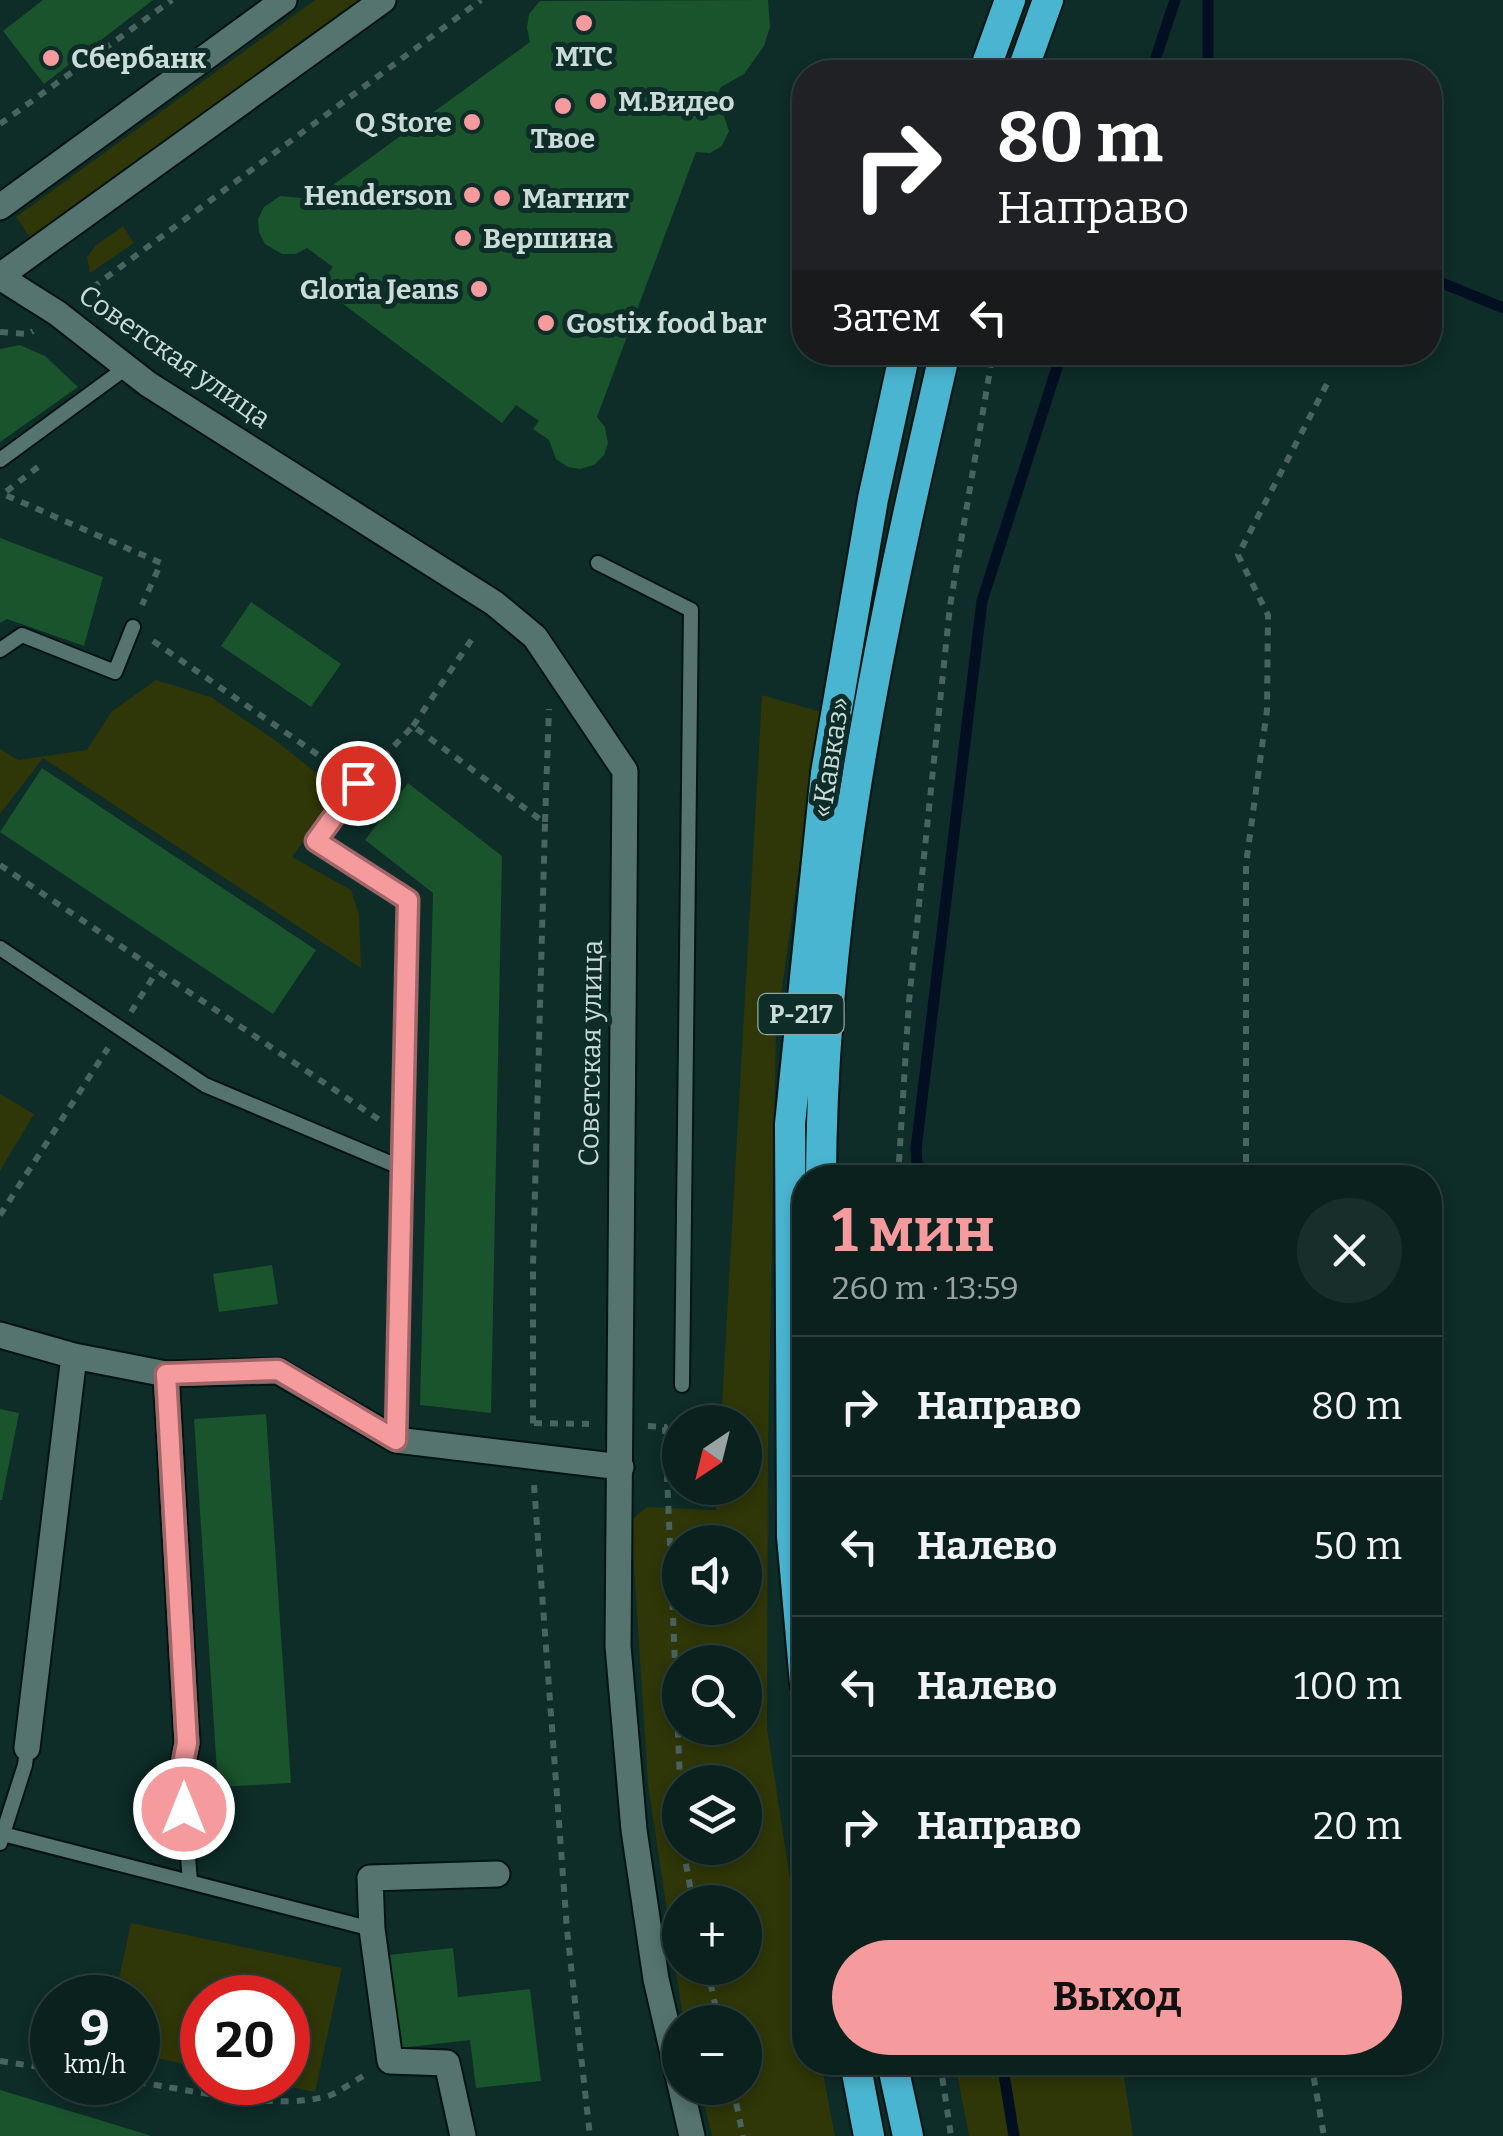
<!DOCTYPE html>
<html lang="ru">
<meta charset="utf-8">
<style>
:root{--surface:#0a211e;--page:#182e2b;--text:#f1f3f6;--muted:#99a3a4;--line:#2a3e3c;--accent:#f59b9e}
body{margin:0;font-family:Bitter,serif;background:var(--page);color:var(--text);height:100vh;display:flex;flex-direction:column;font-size:38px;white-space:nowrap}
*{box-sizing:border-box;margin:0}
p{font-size:32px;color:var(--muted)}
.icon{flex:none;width:55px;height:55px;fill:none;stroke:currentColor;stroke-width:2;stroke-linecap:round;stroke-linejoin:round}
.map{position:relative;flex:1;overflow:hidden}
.sheet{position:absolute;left:792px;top:1165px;width:650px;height:910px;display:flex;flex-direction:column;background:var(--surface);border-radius:40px;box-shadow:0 5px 15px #0003,0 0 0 2px var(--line)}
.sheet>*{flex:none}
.guide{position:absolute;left:792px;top:60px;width:650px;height:305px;border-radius:40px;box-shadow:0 5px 15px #0003,0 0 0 2px var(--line);background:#202124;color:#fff;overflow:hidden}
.needle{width:65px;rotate:215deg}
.tools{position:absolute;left:662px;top:1405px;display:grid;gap:20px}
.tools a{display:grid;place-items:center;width:100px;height:100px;border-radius:50%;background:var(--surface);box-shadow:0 5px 15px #0003,0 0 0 2px var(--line);font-size:50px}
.speed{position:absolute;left:30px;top:1975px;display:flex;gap:20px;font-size:50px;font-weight:700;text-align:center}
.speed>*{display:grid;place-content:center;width:130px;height:130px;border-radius:50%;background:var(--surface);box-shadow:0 5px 15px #0003,0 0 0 2px var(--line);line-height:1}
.speed small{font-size:25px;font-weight:400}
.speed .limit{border:15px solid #d22;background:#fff;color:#111}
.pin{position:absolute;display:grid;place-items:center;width:85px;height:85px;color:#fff;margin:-42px;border:5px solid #fff;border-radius:50%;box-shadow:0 2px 10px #0007}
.me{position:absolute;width:110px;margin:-55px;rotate:0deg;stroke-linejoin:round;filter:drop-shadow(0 0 8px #0008)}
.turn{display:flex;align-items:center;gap:35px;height:210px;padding:0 40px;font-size:45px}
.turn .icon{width:130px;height:130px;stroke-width:2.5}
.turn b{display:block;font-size:70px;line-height:85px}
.then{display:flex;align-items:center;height:95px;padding:0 40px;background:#0003;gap:20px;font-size:38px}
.round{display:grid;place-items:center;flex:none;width:105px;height:105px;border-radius:52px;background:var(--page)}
.headline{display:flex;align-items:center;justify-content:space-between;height:170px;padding:0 40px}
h1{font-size:60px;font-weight:700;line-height:75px;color:var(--accent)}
.action{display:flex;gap:20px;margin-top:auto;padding:20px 40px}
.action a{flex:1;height:115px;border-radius:60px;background:var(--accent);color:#111;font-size:40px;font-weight:700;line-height:115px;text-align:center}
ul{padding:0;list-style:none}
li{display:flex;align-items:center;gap:30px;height:140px;padding:0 40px;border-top:2px solid var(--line)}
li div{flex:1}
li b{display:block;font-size:38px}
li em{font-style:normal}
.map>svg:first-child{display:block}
</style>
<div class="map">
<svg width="1503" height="2136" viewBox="0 0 1503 2136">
<rect width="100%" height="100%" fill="#0e2c28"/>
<path fill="#2f3607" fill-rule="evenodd" d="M315,0H360L33,242L16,217Z
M123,226L134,243L90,273L87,257L95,246Z
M156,680L211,697L275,740L340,792L292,857L351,890L359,914L361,968L43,758L0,814V749L18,760L87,750L111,712Z
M762,695L821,712L776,1030L768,1454L767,1728L805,1978V2062L821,2063L835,2136H712L700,2088H745V2022H684L683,2018L648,1784L631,1520L647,1507L716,1510L718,1488H745V1422H721ZM680,1542H745V1608H680ZM680,1662H745V1728H680ZM680,1782H745V1848H680ZM680,1902H745V1968H680Z
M0,1094L34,1114L0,1171Z
M131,1923L342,1968L315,2092L270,2083L288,2082V1998H202V2068L138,2054V1998L115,1997Z
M955,2063H1122L1133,2136H969Z"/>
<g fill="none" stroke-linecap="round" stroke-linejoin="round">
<path stroke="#010f21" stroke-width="11" d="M1208,0V59L1213,72
M1151,72L1175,0
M1430,278L1503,308
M918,1178L916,1149L982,601L1062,352
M1002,2062L1014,2136"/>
</g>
<path fill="#19542c" d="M43,0H153L44,84L3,31Z
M768,0L770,27L764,46L744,74L721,87L713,104L722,110L729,131L722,146L710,153L696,152L597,417L605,427L608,443L604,455L594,465L580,469L568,467L556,459L549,440L533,429L539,421L516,405L502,423L319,286L333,267L307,248L296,254H282L265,244L259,232L258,219L264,207L280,196L302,198L308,203L530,42L527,28L529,14L540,1Z
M20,345L45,356L78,387L0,442V349Z
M0,538L103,577L84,646L7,619L0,623Z
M251,602L341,664L311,707L221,646Z
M42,768L316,950L273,1014L0,832Z
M408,783L502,856L491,1413L420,1405L433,893L365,840Z
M272,1265L278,1304L219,1312L213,1274Z
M0,1409L19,1413L2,1500H0Z
M266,1414L291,1783L218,1787L194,1419Z
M453,1948L458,1997L530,1989L541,2081L476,2088L470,2040L400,2048L388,1955Z
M0,2090L149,2135V2136H0Z"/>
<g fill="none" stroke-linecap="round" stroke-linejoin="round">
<g stroke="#001411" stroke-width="18">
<path id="lane" d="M0,460L127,367
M598,563L691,610L682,1385
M0,650L22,635L115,672L133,627
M358,783L316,841L408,900L396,1440
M0,948L205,1085L402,1168
M181,1773L190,1881
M3,1834L372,1929
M0,1843L25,1765L27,1748"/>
</g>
<g stroke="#001411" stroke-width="29">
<path id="street" d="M0,277L57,313L148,384L494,603L535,637L625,771L618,1646L634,1830L656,1979L692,2136
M0,1335L74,1356L166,1374L278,1371L396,1440L621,1467
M166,1374L187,1743L181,1773
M27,1748L74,1356
M463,2136L447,2063L390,2061L372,1929L370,1878L497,1874"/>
</g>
<g stroke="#001411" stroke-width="29">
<path id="secondary" d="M0,207L284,0
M0,276L383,0"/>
</g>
<g stroke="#001411" stroke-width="34">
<path id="highway" d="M984,72L1010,0
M1022,72L1048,0
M821,1178C822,900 882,622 945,352
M805,1683L792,1536L790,1124L826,773L873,499L905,352
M855,2062L869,2136
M892,2062L908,2136"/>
</g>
<path stroke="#496360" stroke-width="6" stroke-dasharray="8 8" stroke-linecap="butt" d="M0,124L172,0
M80,297L481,0
M0,332L28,334L33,331
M38,467L3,494L161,563L142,605
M153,641L340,770
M413,726L472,639
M372,769L413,726L545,823L533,1264V1427
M545,822L549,709
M0,865L381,1121
M131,1012L157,971
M898,1178L909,1001L950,606L993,352
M1246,1178V864L1267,710L1268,615L1238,555L1328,382
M0,1215L108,1048
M534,1423L589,1424
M648,1426L665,1427L680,1782
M534,1485L567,1930L590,2136
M683,1848L693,1902
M707,1968L719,2022
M0,2061L52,2069
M940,2062L951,2136
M1311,2062L1324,2136
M138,2082C190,2090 281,2112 331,2095C342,2090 354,2081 365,2075
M733,2088L743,2136"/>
<use href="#lane" stroke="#55736f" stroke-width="14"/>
<use href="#street" stroke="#55736f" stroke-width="25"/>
<use href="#secondary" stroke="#55736f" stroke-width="25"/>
<use href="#highway" stroke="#4ab5d1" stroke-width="30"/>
</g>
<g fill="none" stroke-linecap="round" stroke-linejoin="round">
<g stroke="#9f6567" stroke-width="25">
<path id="route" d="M184,1809L181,1773L187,1743L166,1374L278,1370L396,1440L408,900L316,841L358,783"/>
</g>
<use href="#route" stroke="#f59b9e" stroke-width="18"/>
</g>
<g fill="#f59b9e" stroke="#0e2c28" stroke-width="4">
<circle cx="584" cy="23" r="10"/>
<circle cx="51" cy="58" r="10"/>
<circle cx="598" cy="101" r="10"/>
<circle cx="563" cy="106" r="10"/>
<circle cx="472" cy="122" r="10"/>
<circle cx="472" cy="195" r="10"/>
<circle cx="502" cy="198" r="10"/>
<circle cx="463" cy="238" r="10"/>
<circle cx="479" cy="289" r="10"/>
<circle cx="546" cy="323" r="10"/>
</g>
<g text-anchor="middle" stroke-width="10" stroke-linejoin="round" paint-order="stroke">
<rect fill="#0e2c28" stroke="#92a6a3" stroke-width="2.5" x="758.5" y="994" width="85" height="40" rx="8"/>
<g font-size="25" font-weight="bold" fill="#cadbd8">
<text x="801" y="1023">Р-217</text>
</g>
<g font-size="28" font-weight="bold" fill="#cadbd8" stroke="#0e2c28" text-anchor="start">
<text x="584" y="66" text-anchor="middle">МТС</text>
<text x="71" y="68">Сбербанк</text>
<text x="618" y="111">М.Видео</text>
<text x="452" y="132" text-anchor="end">Q Store</text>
<text x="563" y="148" text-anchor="middle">Твое</text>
<text x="452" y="205" text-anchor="end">Henderson</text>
<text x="522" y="208">Магнит</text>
<text x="483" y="248">Вершина</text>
<text x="459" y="299" text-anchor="end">Gloria Jeans</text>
<text x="566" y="333">Gostix food bar</text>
</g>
<g font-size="28" fill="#cadbd8" stroke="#0e2c28">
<text transform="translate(175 356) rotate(35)" y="10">Советская улица</text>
<text transform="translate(830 757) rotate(-81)" y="10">«Кавказ»</text>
<text transform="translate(590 1053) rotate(-89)" y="10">Советская улица</text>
</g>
</g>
</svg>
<div class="tools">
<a><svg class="needle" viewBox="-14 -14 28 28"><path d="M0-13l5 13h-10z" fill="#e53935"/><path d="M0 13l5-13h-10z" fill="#99a3a4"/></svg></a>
<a><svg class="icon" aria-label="sound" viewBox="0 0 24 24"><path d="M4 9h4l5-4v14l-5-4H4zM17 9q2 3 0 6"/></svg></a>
<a><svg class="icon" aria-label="search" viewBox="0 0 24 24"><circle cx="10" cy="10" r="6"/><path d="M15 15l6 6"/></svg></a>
<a><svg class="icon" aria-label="layers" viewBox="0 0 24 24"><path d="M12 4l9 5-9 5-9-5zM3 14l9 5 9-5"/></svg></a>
<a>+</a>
<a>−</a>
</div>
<div class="speed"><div>9<small>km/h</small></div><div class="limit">20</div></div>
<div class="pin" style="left:358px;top:783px;background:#d93025"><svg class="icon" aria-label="arrive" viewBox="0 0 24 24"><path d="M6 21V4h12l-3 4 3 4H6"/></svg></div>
<svg class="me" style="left:184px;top:1809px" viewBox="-20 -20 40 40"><circle r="17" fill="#f59b9e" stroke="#fff" stroke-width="3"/><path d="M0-11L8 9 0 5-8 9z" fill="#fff"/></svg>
<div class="guide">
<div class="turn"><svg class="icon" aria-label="right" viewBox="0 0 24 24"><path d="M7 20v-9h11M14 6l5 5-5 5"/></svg><div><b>80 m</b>Направо</div></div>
<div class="then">Затем<svg class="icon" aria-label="left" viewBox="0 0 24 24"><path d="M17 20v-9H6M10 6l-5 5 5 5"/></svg></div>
</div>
<section class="sheet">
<div class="headline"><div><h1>1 мин</h1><p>260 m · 13:59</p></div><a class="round"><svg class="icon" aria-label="close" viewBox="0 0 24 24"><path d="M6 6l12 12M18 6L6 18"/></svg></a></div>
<ul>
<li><svg class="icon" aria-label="right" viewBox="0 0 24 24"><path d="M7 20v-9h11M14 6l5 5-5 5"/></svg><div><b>Направо</b></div><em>80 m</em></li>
<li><svg class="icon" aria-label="left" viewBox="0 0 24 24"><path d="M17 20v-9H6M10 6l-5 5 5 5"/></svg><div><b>Налево</b></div><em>50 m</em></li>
<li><svg class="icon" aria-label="left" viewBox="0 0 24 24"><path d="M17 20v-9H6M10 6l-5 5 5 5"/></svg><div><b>Налево</b></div><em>100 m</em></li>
<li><svg class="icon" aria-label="right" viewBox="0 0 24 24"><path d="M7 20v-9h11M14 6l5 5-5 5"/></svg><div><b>Направо</b></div><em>20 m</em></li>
</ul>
<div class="action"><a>Выход</a></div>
</section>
</div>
